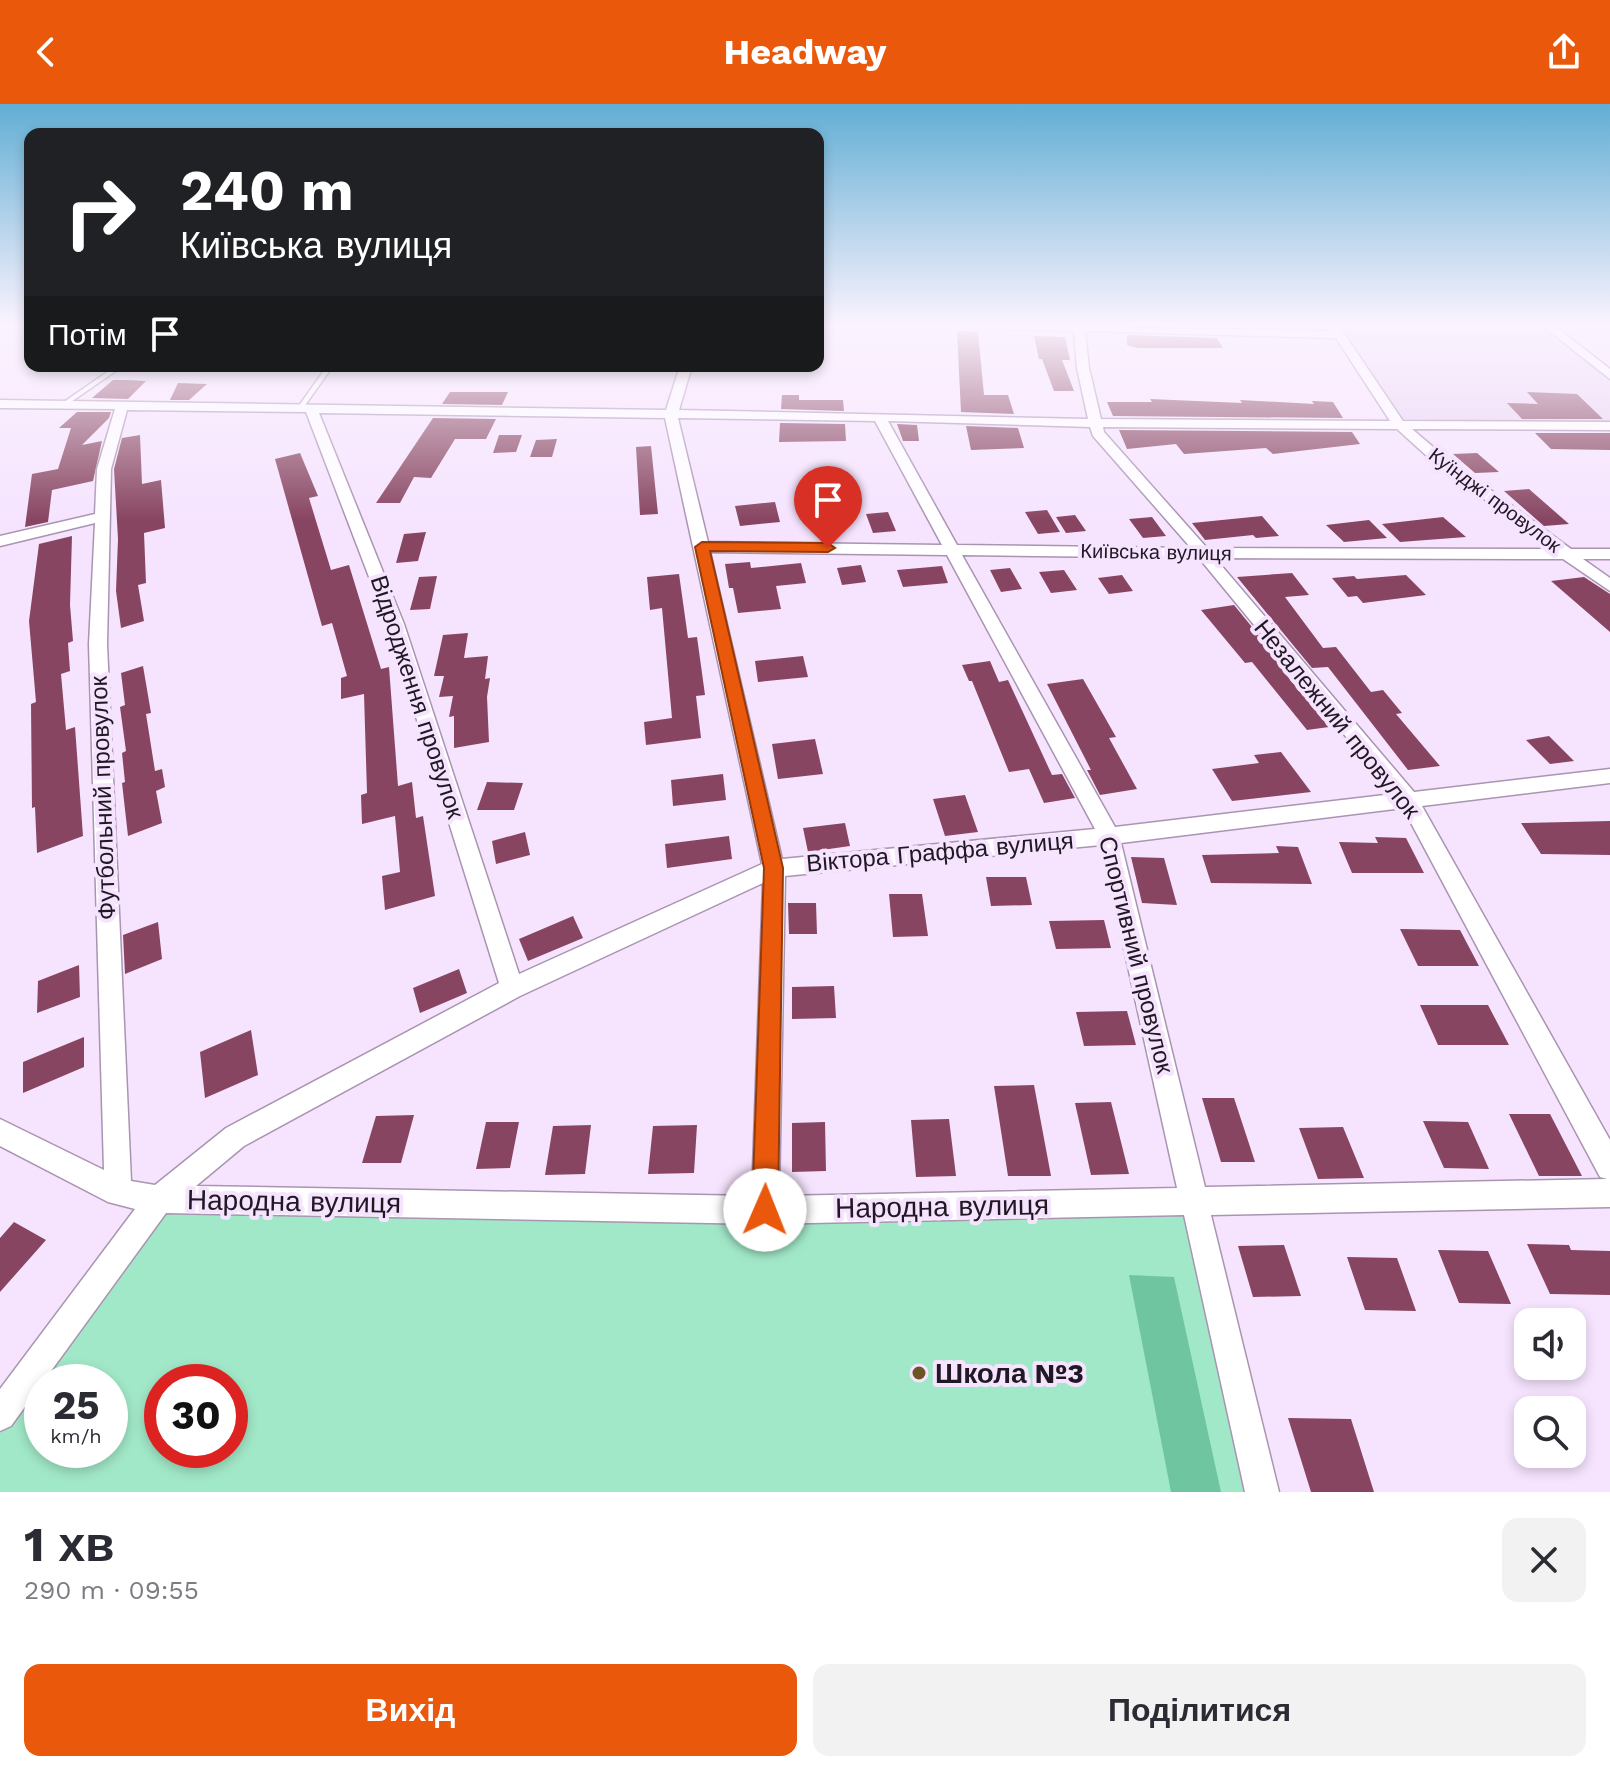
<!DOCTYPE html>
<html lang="uk">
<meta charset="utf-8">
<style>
:root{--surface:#fff;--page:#f2f2f3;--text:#2b2b33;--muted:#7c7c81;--accent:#ea580c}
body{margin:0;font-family:"Work Sans",sans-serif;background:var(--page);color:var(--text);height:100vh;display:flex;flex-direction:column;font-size:30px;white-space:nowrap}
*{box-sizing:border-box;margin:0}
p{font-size:26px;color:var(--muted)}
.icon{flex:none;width:44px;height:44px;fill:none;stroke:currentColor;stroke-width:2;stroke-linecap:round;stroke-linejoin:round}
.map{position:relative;height:1388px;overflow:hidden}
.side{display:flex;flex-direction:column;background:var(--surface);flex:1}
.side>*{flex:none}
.banner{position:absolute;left:24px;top:24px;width:800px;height:244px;border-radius:16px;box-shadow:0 4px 12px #0003;background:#202124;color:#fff;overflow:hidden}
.buttons{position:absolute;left:1514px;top:1204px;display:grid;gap:16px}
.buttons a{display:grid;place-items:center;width:72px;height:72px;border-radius:16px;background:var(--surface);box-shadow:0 4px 12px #0003;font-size:40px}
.speed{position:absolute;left:24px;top:1260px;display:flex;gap:16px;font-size:40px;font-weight:700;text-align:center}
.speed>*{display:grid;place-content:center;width:104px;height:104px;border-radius:50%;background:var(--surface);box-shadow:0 4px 12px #0003;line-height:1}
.speed small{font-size:20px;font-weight:400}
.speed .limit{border:12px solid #d22;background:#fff;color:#111}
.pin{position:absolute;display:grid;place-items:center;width:68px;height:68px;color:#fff;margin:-82px -34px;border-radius:50% 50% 50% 0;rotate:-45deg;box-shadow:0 0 8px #0007}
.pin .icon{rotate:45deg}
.me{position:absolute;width:88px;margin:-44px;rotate:1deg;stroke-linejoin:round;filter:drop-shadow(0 0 6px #0008)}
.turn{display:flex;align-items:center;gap:28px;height:168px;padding:0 24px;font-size:36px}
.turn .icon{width:104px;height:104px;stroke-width:2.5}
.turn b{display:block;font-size:56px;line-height:68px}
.then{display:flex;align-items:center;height:76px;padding:0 24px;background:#0003;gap:16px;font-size:30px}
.round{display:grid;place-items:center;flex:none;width:84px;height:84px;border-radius:16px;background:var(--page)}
.overview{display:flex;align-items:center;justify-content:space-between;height:136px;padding:0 24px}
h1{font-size:48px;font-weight:700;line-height:60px}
.button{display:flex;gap:16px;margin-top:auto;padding:16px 24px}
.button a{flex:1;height:92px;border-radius:16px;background:var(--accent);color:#fff;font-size:32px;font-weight:700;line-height:92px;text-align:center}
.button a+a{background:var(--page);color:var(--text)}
header{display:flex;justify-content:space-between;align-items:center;height:104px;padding:0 24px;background:var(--accent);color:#fff;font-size:36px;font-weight:700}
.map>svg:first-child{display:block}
</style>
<header><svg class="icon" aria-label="back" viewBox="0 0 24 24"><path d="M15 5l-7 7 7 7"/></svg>Headway<svg class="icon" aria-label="share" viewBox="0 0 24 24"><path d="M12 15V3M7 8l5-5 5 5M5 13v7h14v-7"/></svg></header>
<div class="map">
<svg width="1610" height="1388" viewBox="0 0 1610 1388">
<rect width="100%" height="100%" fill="#f6e4fe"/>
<path fill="#e9d4f2" d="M1333,222H1561L1610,269V319L1399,320Z"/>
<path fill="#a1e8c8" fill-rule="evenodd" d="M159,1095L1195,1097L1262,1388H0V1311ZM42,1278H110V1346H42ZM162,1278H230V1346H162Z"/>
<path fill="#70c5a1" d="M1129,1171L1174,1173L1221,1388H1171Z"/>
<path fill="#884561" d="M957,227L978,228L984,291H1008L1014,310L961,308Z
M1127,231L1217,234L1223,244H1138L1127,241Z
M1034,232L1065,233L1070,256H1062L1074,287H1054L1042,255H1039Z
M113,276H126L146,277L128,295L92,294Z
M178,279L207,280L189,296H170Z
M450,288H508L502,301L442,300Z
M1527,288L1577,290L1603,315H1522L1507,299L1538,300Z
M782,291H799V296H843L844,307L781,305Z
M1150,295L1242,299L1240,296L1314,300L1312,297L1333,298L1343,314L1113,312L1107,298H1152Z
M77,308H111L109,314L82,341L102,337L93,377L52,386L48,418L25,423L32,370L58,365L71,324H59Z
M433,314L496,315L486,335H455L431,374L414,373L400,399H376Z
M780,319L845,320L846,337L779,338Z
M897,320L917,321L919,337H903Z
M966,322L1018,324L1024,344L971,346Z
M1119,326L1352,328L1360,340L1273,350L1266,344L1184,350L1176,340L1127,345Z
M1535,329H1610V346L1551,345Z
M140,331L142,380L161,376L165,424L144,429L146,479L138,481L144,517L121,524L116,487L118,435L114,365L122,334Z
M499,331H522L516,348L493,349Z
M557,335L552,353H530L536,336Z
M651,342L658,410L640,411L636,343Z
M300,349L318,392L309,394L331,466L349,461L381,565L389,563L398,682L412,678L416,714L423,712L435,792L385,806L382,772L400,768L395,712L362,720L361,691L367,689L364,590L341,595V574L347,572L332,519L322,522L275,355Z
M1477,349L1499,368L1475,369L1453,350Z
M1529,385L1569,420L1544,422L1504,387Z
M775,398L780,418L740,422L735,402Z
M1047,406L1060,428L1038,430L1025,408Z
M888,408L896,427L873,429L866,410Z
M1075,411L1086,427L1066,429L1056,413Z
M1262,412L1279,432L1256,434L1253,431L1205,436L1192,419Z
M1152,413L1166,432L1143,434L1129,415Z
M1443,413L1466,433L1400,438L1382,420Z
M1369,416L1387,434L1344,438L1326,421Z
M426,428L418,457L396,459L404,430Z
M72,432L70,501L73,537L68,539L70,567L61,570L66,626L75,623L83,732L37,749L35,703L32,704L31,600L36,598L29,517L39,440Z
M750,458L751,464L801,459L806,479L776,482L781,505L738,509L733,484H729L725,460Z
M861,461L866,478L842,481L837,464Z
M942,462L948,479L903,483L897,466Z
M1010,464L1022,485L1001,488L990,466Z
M1064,466L1077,486L1051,489L1039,468Z
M1292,469L1309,491L1285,493L1323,544L1336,543L1371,588L1383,586L1402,609L1396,610L1440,662L1408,666L1328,563L1312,564L1237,473Z
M679,470L688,534L697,533L702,569L705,591L696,592L701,634L646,641L644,618L672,614L662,504L650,506L647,473Z
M1122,471L1133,487L1109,490L1098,474Z
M1406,471L1426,491L1363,499L1357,492L1348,493L1332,474L1354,472L1357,475Z
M437,472L430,505L410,506L419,473Z
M1584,473L1610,490V528L1551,477Z
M1234,501L1287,566L1283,567L1329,623L1307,626L1252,558L1245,559L1201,506Z
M468,529L464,554L488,552L485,575L490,574L487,593L489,638L454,644V612L449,613L453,592L439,593L444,572H434L443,531Z
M803,552L808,573L758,578L755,557Z
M990,557L999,578L1008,576L1052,671L1062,670L1075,694L1044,699L1029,665L1009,668L972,577H969L962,561Z
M143,562L151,609L146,610L155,667L162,665L165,683L156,687L162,719L128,732L122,679L125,678L122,649L126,647L120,603L125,601L121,569Z
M1083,575L1116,633L1109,634L1137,685L1100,691L1087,666H1091L1047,580Z
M1549,632L1574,657L1550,660L1526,636Z
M815,635L823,670L778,675L772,640Z
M1281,648L1311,688L1232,697L1212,665L1259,659L1254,651Z
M723,670L726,696L673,702L671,676Z
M487,678L523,679L514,706H477Z
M965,691L978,728L945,732L933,695Z
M1610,717V751L1541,750L1521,719Z
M845,719L850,742L808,748L803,724Z
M525,728L530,751L496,760L492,737Z
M729,732L732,755L667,764L665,740Z
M1375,733L1406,734L1424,769H1352L1339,738L1378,739Z
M1276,742L1298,743L1312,780L1211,779L1202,751L1279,749Z
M1131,753L1164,754L1177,801L1142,799Z
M986,773H1026L1032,801L991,802Z
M889,790H922L928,832L893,833Z
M788,799H816L817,830H789Z
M573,812L583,834L528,857L519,835Z
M1104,816L1111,844L1056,845L1049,817Z
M158,818L162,855L125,870L123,831Z
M1400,825L1460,826L1479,862H1418Z
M79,861L80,893L37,909L38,877Z
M459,865L467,889L420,909L413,884Z
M834,882L836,914L792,915V883Z
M1420,901H1488L1509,941H1438Z
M1127,907L1136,941L1084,942L1076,908Z
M251,926L258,971L205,994L200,948Z
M84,933V963L23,989V958Z
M1034,981L1051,1072H1008L994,982Z
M1202,994H1234L1255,1058H1221Z
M1111,998L1129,1070L1091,1071L1075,999Z
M1509,1010H1550L1582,1072H1539Z
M414,1011L401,1059H362L376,1012Z
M949,1015L956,1072L916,1073L911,1016Z
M1423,1017L1468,1018L1489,1065L1444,1064Z
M486,1018H519L510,1064L476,1065Z
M825,1018L826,1067L792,1068V1019Z
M591,1021L585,1070L545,1071L553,1022Z
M697,1021L694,1069L648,1070L653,1022Z
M1343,1023L1364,1074L1318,1075L1299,1024Z
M14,1118L46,1136L0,1188V1134Z
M1527,1140L1569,1141L1571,1146L1610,1147V1191L1550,1190Z
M1284,1141L1301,1192L1253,1193L1238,1142Z
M1438,1146L1488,1147L1511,1200L1459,1199Z
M1347,1153L1397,1154L1416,1207L1365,1206Z
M1288,1314L1351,1315L1374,1388H1311Z"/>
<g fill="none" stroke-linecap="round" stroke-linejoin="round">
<g stroke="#a994b2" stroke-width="3">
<path id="service" d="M116,262H123L65,302H61V300Z
M327,262H333L301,307H297L296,306Z"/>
</g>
<g stroke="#a994b2" stroke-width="3">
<path id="minor" d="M1000,222L1331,227L1328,222H1339L1403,317L1610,318V326L1412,325L1439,348L1571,445H1610V455H1583L1610,474V487L1563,455L1215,454L1414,688L1610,665V679L1422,702L1610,1036V1103L1211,1111L1279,1388H1245L1184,1111L765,1120L166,1109L11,1322L0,1327V1285L135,1105L108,1098L0,1042V1015L104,1066L89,540L95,419L0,442V432L95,410L97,365L115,305L0,304V296L666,306L680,262H692L679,306L1088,315L1077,264L1074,227L1005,225ZM1085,227L1336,234L1390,317L1101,315L1089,264ZM127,306L306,308L387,520L499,879L226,1024L155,1081L131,1077L107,540L111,365ZM319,309L665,314L762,760L519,870L404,520ZM678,314L875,317L942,441L708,438ZM888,317L1090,323L1093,332L1191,444L957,441ZM1103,323L1397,325L1429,354L1551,445L1207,444L1104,328ZM710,448L947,451L1095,725L782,755ZM962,451L1199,454L1393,690L1115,723ZM1403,704L1600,1073L1607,1075L1205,1083L1121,739ZM1101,741L1177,1084L779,1092L785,772ZM763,779L752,1092L196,1082L244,1042L520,892Z
M1543,222H1555L1610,265V275Z"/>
</g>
<use href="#service" fill="#fff" fill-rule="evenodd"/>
<use href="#minor" fill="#fff" fill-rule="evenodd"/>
</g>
<linearGradient id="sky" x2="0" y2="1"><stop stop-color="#62aed4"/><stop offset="0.53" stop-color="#fbf3ff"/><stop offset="1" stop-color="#fbf3ff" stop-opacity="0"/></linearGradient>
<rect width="1610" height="416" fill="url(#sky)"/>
<path fill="#ea580c" stroke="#983908" stroke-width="2" d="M702,438L828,439L835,444L828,448L710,447L783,764L778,1106L774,1115L765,1119L756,1115L752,1106L764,764L695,443Z"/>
<circle fill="#6b5524" stroke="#f6e4fe" stroke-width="3" cx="919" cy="1269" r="8"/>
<g text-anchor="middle" stroke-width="8" stroke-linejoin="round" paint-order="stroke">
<g font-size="20" fill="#201823" stroke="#f6e4fe">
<text transform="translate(1495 396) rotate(37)" y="7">Куїнджі провулок</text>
<text transform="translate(1156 448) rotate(1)" y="7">Київська вулиця</text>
</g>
<g font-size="24" fill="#201823" stroke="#f6e4fe">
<text transform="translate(417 593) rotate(72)" y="8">Відродження провулок</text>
<text transform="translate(1337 615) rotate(51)" y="8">Незалежний провулок</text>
<text transform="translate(103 694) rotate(-92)" y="8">Футбольний провулок</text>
<text transform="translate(940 748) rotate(-5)" y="8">Віктора Граффа вулиця</text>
<text transform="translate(1136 851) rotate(76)" y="8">Спортивний провулок</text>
</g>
<g font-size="28" fill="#201823" stroke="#f6e4fe">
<text transform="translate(294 1097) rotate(1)" y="10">Народна вулиця</text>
<text transform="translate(942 1102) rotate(-1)" y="10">Народна вулиця</text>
</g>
<g font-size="28" font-weight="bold" fill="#201823" stroke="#f6e4fe" text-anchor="start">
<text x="935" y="1279">Школа №3</text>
</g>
</g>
</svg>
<div class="buttons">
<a><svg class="icon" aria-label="sound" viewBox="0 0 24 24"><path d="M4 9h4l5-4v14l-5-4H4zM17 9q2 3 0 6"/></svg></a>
<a><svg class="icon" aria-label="search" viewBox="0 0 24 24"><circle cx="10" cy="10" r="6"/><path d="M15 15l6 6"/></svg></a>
</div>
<div class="speed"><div>25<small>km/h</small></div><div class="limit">30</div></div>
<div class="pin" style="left:828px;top:444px;background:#d93025"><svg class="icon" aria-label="arrive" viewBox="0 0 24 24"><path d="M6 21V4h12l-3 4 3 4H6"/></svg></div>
<svg class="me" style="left:765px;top:1106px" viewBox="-20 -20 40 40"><circle r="19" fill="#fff"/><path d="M0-13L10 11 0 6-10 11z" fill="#ea580c"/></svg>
<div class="banner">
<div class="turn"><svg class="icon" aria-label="right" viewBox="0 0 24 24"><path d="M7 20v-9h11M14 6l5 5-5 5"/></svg><div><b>240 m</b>Київська вулиця</div></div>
<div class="then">Потім<svg class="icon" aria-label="arrive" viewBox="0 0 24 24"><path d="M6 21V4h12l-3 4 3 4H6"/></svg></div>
</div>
</div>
<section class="side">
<div class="overview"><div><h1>1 хв</h1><p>290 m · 09:55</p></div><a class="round"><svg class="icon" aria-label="close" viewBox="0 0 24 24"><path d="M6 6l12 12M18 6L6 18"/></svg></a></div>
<div class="button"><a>Вихід</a><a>Поділитися</a></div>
</section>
